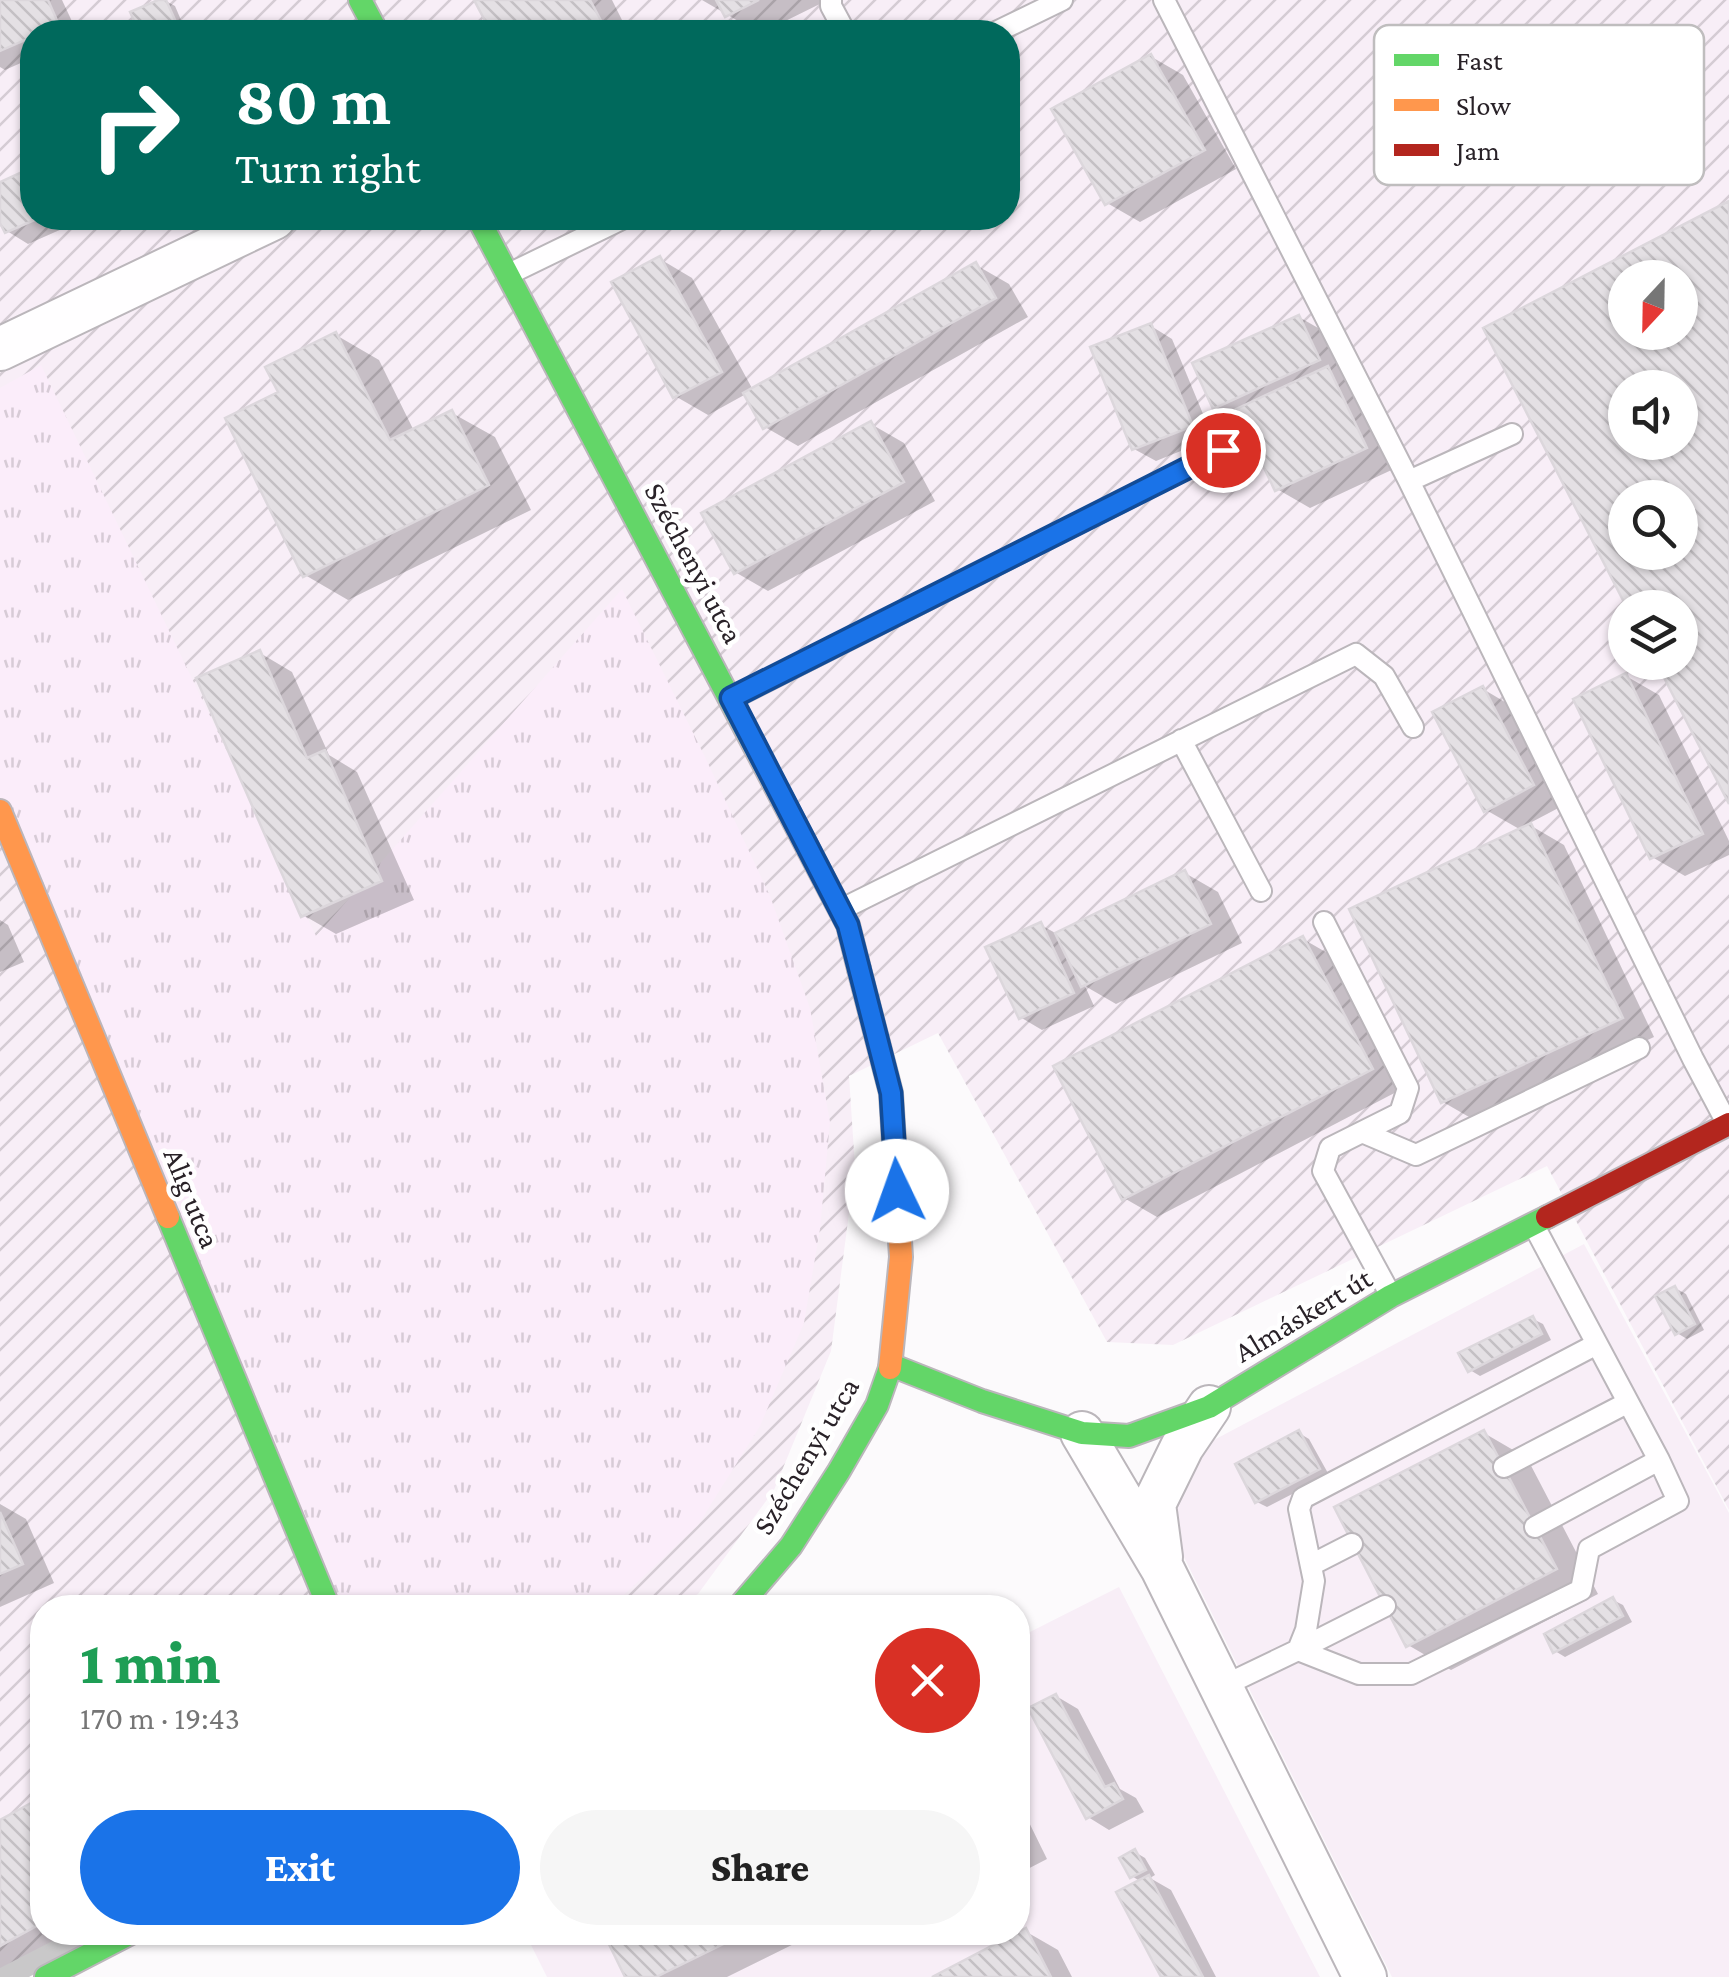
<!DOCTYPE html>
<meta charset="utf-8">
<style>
:root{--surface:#fff;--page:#f6f6f6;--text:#222;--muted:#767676;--accent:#1a73e8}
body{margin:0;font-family:"Crimson Pro",serif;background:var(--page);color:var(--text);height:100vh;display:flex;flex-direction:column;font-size:38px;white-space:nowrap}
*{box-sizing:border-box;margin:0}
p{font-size:32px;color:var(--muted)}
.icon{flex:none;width:55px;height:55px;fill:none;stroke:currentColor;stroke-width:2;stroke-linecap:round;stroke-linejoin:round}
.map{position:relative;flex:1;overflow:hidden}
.panel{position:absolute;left:30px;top:1595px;width:1000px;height:350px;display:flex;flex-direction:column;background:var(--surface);border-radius:40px;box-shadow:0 2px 8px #0004}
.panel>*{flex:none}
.top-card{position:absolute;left:20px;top:20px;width:1000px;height:210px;border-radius:40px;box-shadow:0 2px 8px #0004;background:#00695c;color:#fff;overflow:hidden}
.needle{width:65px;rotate:202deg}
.buttons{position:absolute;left:1608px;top:260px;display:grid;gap:20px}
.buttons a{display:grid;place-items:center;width:90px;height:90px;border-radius:50%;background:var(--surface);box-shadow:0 2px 8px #0004;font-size:50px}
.pin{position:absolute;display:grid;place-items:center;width:85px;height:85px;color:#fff;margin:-42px;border:5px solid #fff;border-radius:50%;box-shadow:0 2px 10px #0007}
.me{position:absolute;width:110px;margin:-55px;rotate:357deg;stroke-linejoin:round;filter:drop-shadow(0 0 8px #0008)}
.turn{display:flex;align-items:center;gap:35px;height:210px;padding:0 50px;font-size:45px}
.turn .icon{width:130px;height:130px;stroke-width:2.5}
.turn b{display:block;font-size:70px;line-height:85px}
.round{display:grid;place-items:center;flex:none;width:105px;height:105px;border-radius:52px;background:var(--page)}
.summary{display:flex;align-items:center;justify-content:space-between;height:170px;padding:0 50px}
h1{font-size:60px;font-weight:800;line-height:75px;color:#1e9e55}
.cta{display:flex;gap:20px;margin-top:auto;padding:20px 50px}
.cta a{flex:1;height:115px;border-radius:60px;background:var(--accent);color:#fff;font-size:40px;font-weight:800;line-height:115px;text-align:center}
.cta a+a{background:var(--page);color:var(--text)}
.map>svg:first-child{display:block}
</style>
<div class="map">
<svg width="1729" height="1977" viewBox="0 0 1729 1977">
<defs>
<pattern id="industrial-furrows" width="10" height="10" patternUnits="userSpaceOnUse" patternTransform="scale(2.5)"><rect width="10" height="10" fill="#f8eef7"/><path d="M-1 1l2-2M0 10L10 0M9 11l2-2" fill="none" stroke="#d5ccd4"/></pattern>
<pattern id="grass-tufts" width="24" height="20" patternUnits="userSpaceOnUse" patternTransform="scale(2.5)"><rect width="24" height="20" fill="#fbedfa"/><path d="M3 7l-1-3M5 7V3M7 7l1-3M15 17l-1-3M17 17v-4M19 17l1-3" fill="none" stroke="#d7cbd6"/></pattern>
<pattern id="building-back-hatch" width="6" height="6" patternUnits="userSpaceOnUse" patternTransform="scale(2.5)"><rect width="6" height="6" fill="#e4e0e4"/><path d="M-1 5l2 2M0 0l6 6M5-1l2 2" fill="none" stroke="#c4c0c4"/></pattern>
</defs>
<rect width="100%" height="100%" fill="#fcfafc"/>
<path fill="#f8eef7" d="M1584,1244L1729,1513V1977H1392L1173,1535V1496L1195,1450Z
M1119,1587L1320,1977H547L525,1933L1018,1932V1638Z"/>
<path fill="url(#industrial-furrows)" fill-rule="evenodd" d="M0,0H1729V1510L1547,1166L1173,1345L1107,1342L938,1033L849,1076L855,1167L831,1351L774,1490L698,1594L674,1608H42V1932L68,1933L0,1968ZM32,32H1008V218H32ZM1625,278H1680V332H1625ZM1625,388H1680V442H1625ZM1625,498H1680V552H1625ZM1625,608H1680V662H1625Z"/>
<path fill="url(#grass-tufts)" d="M41,365L316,936L622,589L705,757L770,896L810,1008L830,1122L820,1229L804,1323L760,1426L698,1525L611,1607H333L0,809V388Z"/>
<path fill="#0003" d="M0,0H62L77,32H32V58L5,70L0,67Z
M164,0L175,6L184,27L173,32H142L134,14Z
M477,0H612L628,32H494Z
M702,0H828L763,32H757Z
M1150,56L1183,75L1236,169L1140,222L1107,203Z
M31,171L32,218H68L71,225L28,244L7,231L0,217V185Z
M660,259L692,278L753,390L976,265L1009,284L1028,317L798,446L765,427L746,394L708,415L675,396Z
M1299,317L1332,336L1398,467L1310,508L1277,489L1247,426L1215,407Z
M1151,326L1172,339L1213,438L1156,461L1134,449Z
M336,335L379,360L414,431L452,413L495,437L531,510L348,600L305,575L282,394Z
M871,424L904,443L935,501L768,591L735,572Z
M260,653L292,672L329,755L357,772L414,900L336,934L303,915Z
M1626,676L1659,695L1729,841V855L1685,876L1652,857Z
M1483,689L1515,708L1566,804L1528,824L1564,845L1654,1037L1476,1121L1443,1102L1521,830L1486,810Z
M1185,873L1218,892L1242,943L1116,1004L1085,986L1094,1006L1042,1030L1020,1017L1041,925L1057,934Z
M0,920L8,925L24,962L0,972Z
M1303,939L1336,958L1404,1088L1157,1217L1124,1198Z
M1675,1288L1686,1294L1704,1330L1687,1339L1677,1333Z
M1533,1319L1543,1324L1551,1340L1480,1376L1470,1370Z
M1299,1433L1309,1439L1329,1475L1267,1507L1257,1502Z
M1484,1433L1527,1458L1598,1594L1451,1670L1408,1645Z
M0,1504L26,1519L54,1583L0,1607Z
M1613,1600L1623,1605L1632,1622L1565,1657L1555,1651Z
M1056,1696L1078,1709L1120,1789L1136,1798L1144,1812L1109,1830L1088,1817Z
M42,1800V1932H113L29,1977H0V1822Z
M1018,1800L1047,1859L1018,1874Z
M1135,1852L1145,1858L1155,1875L1150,1878L1171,1890L1216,1977H1164L1141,1882L1132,1876Z
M1025,1931L1058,1950L1072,1977H937Z
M606,1932H818L727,1977H628Z"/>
<path fill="url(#building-back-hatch)" stroke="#dcd7dc" stroke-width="2.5" fill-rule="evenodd" d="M0,0H48L59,25L42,32H32V37L0,51Z
M158,0H166L176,22L152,32H139L130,12Z
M474,0H590L607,32H491Z
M716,0H759L725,17Z
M1151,54L1205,150L1105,205L1051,109Z
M31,168L32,218H39L5,233L0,223V182Z
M1729,201V804L1656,662H1680V608H1627L1483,328ZM1625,278H1680V332H1625ZM1625,388H1680V442H1625ZM1625,498H1680V552H1625Z
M660,256L722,372L673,398L611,282Z
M976,262L996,298L763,429L743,393Z
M1299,315L1320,360L1213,409L1192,363Z
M1151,323L1193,426L1132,450L1090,347Z
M336,332L390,440L452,410L489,485L303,577L225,418L278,392L265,367Z
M1328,366L1367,448L1275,491L1236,409Z
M871,421L904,482L734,574L701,513Z
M260,650L307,758L325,750L382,881L301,917L196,678Z
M1626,673L1703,834L1650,859L1573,699Z
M1483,686L1534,785L1484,812L1432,712Z
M1531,823L1623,1018L1441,1103L1349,909Z
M1185,870L1211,924L1081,987L1055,933Z
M1041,922L1074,993L1019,1019L985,947Z
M1303,936L1373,1069L1122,1200L1053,1066Z
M1675,1286L1695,1324L1675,1335L1655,1296Z
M1533,1316L1542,1334L1468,1372L1458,1353Z
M1299,1430L1320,1469L1255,1503L1235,1464Z
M1484,1430L1557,1569L1406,1647L1334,1507Z
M0,1512L23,1564L0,1574Z
M1613,1597L1623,1616L1553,1653L1544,1634Z
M1056,1694L1105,1787L1114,1783L1123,1799L1086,1819L1028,1708Z
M42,1797V1923L0,1946V1820Z
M1135,1849L1146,1870L1130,1878L1119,1858Z
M1149,1875L1203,1977H1161L1116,1892Z
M1026,1928L1051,1977H932L1018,1932Z
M603,1932H748L656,1977H625Z"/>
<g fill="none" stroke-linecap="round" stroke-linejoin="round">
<g stroke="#bbb6bb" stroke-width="24">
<path id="lane" d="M831,0V6L845,32
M1164,0L1409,481L1693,1059L1727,1123
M996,32L1062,0
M511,273L624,218
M1409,481L1512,434
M733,698L1223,450
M1181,740L1261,891
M842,909L1356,654L1384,676L1413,727
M1324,922L1408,1088L1400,1113L1330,1148L1323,1171L1390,1294
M1362,1132L1416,1155L1639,1048
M1504,1467L1627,1403
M1535,1527L1659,1460
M1311,1565L1352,1544
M1385,1606L1298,1650L1306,1630L1314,1581L1299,1509L1303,1498L1597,1344
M1221,1687L1298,1650L1359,1674H1411L1581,1590L1589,1549L1678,1501L1659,1460L1533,1224"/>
</g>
<g stroke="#bbb6bb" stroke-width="46">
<path id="street" d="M0,349L274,218
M1082,1433L1162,1568L1365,1977
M1161,1557L1154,1504L1182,1447L1209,1407"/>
</g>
<g stroke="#bbb6bb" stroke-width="26">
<path id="fast" d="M360,0L377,32
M478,218L848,925L859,969
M168,1217L329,1608
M891,1365L982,1401L1082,1433L1129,1436L1209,1407L1391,1296L1547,1217
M738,1608L791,1546L839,1471L877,1405L890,1368
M46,1977L133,1932"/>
</g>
<g stroke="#bbb6bb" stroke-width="26">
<path id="slow" d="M0,811L168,1217
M859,969L891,1093L901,1257L890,1368"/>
</g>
<g stroke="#bbb6bb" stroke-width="26">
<path id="jam" d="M1547,1217L1729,1124"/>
</g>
<use href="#lane" stroke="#fffeff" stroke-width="20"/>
<use href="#street" stroke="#fffeff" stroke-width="42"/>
<use href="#fast" stroke="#63d668" stroke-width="22"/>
<use href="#slow" stroke="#ff974d" stroke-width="22"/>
<use href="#jam" stroke="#b3261e" stroke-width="22"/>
</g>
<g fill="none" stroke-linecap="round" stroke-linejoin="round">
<g stroke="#114b97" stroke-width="25">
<path id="route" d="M897,1191L891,1093L848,925L731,698L1223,450"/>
</g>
<use href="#route" stroke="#1a73e8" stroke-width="18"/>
</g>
<g text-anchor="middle" stroke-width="9" stroke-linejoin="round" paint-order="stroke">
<g font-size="30" fill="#292228" stroke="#fff">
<text transform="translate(694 563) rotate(62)" y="10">Széchenyi utca</text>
<text transform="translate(192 1198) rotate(68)" y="10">Alig utca</text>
<text transform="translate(1303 1315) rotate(-31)" y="10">Almáskert út</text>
<text transform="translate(806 1456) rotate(-59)" y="10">Széchenyi utca</text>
</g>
</g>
<rect x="1374" y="25" width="330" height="160" rx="15" fill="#fff" stroke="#bfbdbe" stroke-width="2.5"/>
<rect x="1394" y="54" width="45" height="12" fill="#63d668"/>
<rect x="1394" y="99" width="45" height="12" fill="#ff974d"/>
<rect x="1394" y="144" width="45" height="12" fill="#b3261e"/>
<g font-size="28" fill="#292228">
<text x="1456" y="70">Fast</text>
<text x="1456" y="115">Slow</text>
<text x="1456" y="160">Jam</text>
</g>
</svg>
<div class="buttons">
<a><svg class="needle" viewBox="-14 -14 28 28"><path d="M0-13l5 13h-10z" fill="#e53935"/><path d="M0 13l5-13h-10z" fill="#767676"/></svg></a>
<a><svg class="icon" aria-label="sound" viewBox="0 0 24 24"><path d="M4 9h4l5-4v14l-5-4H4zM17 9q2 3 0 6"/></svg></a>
<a><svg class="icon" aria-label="search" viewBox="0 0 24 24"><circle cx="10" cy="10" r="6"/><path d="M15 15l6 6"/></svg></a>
<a><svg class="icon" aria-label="layers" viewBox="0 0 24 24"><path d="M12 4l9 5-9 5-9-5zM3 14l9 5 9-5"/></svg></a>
</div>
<div class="pin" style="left:1223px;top:450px;background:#d93025"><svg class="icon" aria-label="arrive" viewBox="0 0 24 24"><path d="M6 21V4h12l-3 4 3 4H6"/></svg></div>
<svg class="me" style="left:897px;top:1191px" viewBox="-20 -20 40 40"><circle r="19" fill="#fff"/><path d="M0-13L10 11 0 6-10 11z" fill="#1a73e8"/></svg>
<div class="top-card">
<div class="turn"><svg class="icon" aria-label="right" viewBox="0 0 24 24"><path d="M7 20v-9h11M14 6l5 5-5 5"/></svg><div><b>80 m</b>Turn right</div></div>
</div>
<section class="panel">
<div class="summary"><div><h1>1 min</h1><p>170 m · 19:43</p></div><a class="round" style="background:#d93025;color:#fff"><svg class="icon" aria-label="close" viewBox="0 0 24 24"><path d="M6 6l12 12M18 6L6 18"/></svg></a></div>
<div class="cta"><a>Exit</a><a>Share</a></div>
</section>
</div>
